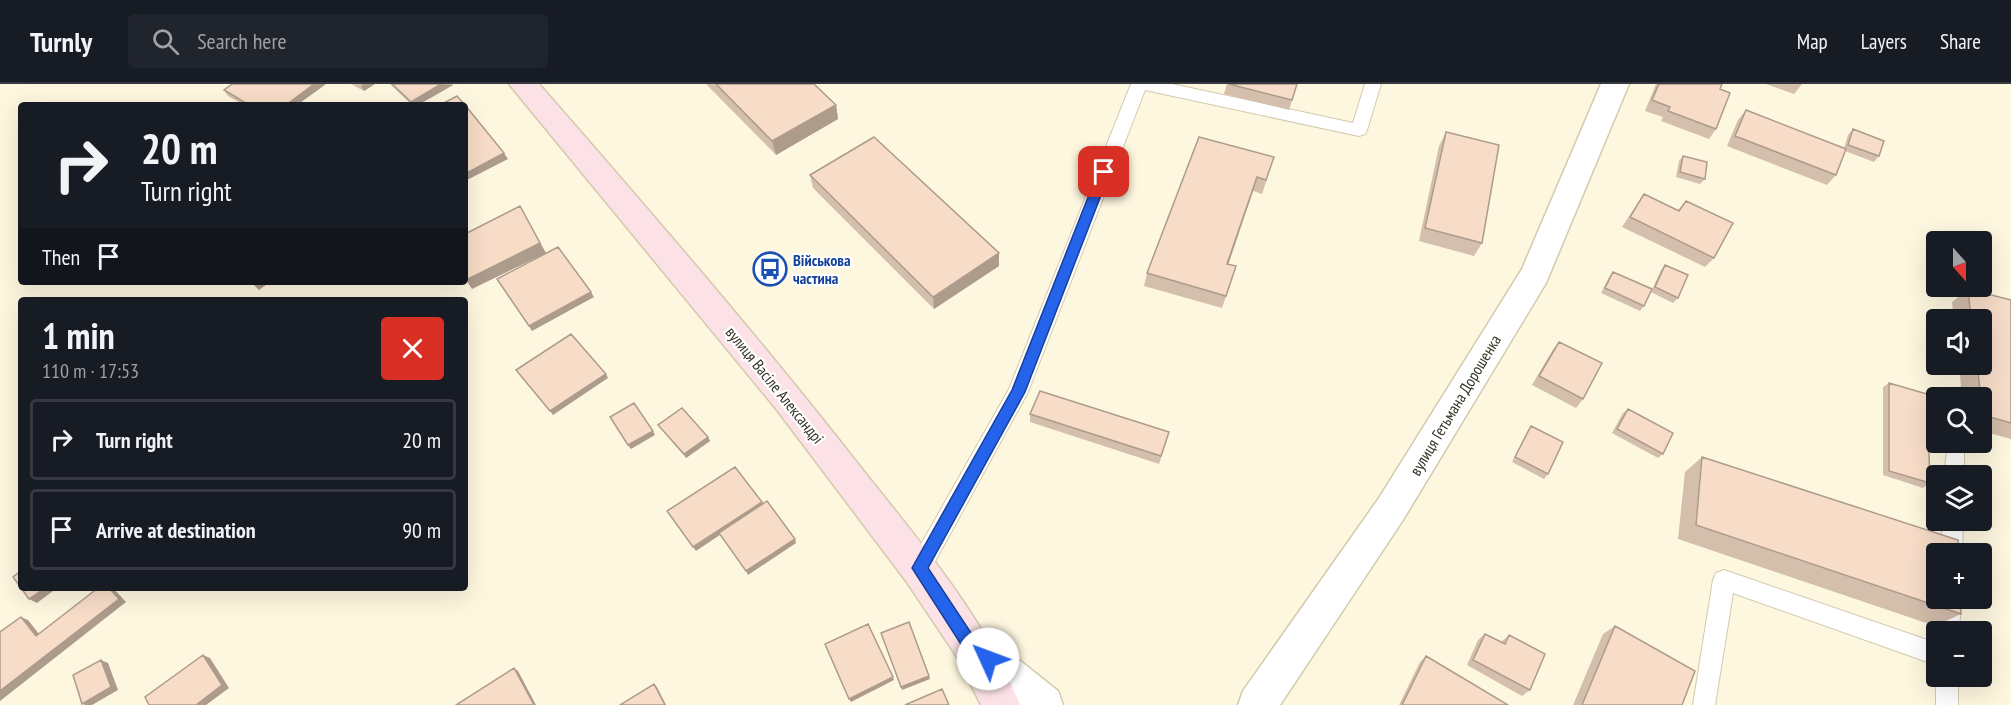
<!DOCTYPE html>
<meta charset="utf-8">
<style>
:root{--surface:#171b24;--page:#20242c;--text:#f1f3f6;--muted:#9ea1a6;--line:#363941}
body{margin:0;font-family:"PT Sans Narrow",sans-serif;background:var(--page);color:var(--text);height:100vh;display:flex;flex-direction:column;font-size:22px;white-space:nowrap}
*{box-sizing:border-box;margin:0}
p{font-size:20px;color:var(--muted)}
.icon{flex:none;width:33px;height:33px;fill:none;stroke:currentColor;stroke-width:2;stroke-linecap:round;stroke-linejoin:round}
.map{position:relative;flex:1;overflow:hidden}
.drawer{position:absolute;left:18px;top:213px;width:450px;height:294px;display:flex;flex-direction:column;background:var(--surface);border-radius:6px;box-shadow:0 6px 24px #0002}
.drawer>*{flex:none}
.hud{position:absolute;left:18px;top:18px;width:450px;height:183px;border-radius:6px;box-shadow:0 6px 24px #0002;background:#171b24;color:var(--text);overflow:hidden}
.needle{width:39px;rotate:159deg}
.fabs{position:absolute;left:1926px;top:147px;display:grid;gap:12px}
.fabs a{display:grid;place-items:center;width:66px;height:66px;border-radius:6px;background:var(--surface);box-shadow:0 6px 24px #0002;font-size:30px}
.pin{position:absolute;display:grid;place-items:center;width:51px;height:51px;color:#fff;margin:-26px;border-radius:12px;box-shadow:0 3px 9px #0006}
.me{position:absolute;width:66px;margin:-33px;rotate:313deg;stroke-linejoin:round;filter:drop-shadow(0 0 4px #0008)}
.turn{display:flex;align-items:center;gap:21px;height:126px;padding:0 24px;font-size:27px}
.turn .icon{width:78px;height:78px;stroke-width:2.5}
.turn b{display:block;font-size:42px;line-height:51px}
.then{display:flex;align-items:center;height:57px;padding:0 24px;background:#0003;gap:12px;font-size:22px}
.round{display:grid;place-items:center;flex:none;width:63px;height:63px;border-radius:6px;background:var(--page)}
.headline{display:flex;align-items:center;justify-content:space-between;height:102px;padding:0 24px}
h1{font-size:36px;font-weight:800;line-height:45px}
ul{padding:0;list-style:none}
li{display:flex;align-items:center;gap:18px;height:81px;margin:0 12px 9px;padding:0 12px;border:3px solid var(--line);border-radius:6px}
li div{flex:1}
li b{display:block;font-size:22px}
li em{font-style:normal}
header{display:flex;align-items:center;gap:36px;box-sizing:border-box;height:84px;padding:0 30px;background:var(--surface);border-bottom:2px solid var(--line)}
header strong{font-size:28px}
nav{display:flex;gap:33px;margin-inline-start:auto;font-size:21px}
.search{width:420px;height:54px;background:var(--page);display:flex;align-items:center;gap:15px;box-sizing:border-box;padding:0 21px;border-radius:6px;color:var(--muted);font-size:22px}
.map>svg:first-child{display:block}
</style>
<header>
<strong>Turnly</strong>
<div class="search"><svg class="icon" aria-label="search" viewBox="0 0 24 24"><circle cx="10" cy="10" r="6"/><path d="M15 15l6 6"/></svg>Search here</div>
<nav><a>Map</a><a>Layers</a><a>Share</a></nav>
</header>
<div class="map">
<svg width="2011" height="621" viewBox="0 0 2011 621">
<rect width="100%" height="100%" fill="#fef7df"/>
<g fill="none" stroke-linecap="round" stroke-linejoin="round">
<g stroke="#d3c9ad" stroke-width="2">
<path id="lane" d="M1131,0H1172L1353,39L1365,0H1381L1367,46L1365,50L1359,52L1145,6L1028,308L927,492L919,495L911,492L908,485L911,478L1009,305Z
M1948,358H1964V392H1944Z
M1943,436H1963L1962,470H1940Z
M1724,486L1936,559V581L1733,509L1715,621H1693L1713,496L1716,489Z
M1939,514H1961L1959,548H1937Z
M1936,590V592H1958V621H1936Z"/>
</g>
<g stroke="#d3c9ad" stroke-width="3">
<path id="street" d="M1601,0H1629L1546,199L1403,436L1280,621H1238L1243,607L1379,414L1522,185Z
M971,543L984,548L1058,607L1063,621H1014L958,574L952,561L958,548Z"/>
</g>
<g stroke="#d3c9ad" stroke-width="3">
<path id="secondary" d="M509,0H539C649,126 759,253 862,385C921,459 984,533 1020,621H981L957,573L906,497L777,326Z"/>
</g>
<use href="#lane" fill="#fff" fill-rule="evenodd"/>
<use href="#street" fill="#fff" fill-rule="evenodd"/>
<use href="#secondary" fill="#fce2e6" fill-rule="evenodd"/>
</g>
<path fill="#d4beac" d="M232,0H326L297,21H244L228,12L224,6Z
M351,0H375L364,7Z
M390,0H453V1L418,21H412Z
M706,0H814L836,21L838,35L776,71Z
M1227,0H1297L1289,26L1224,10Z
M1656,0H1722L1720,5L1716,45L1709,55L1661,37L1663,33L1645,27Z
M1766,0H1802L1794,10Z
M1746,26L1844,64L1848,51L1853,45L1879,72L1874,78L1845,67L1836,91L1827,101L1727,62L1738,36Z
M1446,48L1482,159L1474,172L1419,157L1439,62Z
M1683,72L1705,95L1700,100L1676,93L1679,77Z
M1274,73L1262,110L1253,107L1228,180L1232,195L1222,224L1144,202L1147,189Z
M810,91L999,182L934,225L813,104Z
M1644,110L1678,126L1686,117L1714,174L1705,183L1622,143Z
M1665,181L1678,214L1673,219L1651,208L1661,186Z
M1613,188L1644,222L1640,227L1601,209L1609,193Z
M1968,205L2011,216V355L1982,347V314H1962L1959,280H1982V236H1954L1952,218Z
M1559,258L1583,315L1576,324L1532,301L1552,267Z
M1889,299L1930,399L1923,404L1883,391V303Z
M1628,325L1663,370L1658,374L1612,349L1623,329Z
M1030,330L1167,356L1159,380L1030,338Z
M658,341L708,353L710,357L686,374L661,345Z
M1531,342L1548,390L1544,395L1512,378L1528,346Z
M1702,373L1961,530L1935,542L1678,455L1685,388Z
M1615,542L1682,621H1573L1603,550Z
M1485,550L1501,558L1509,551L1530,606L1522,612L1467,581L1478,556Z
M1426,572L1508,621H1399L1420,578Z"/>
<path fill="#ad9b8c" d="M314,0H326L297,21H286Z
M363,0H375L364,7L361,2Z
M441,0L453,1L418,21H413L411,18Z
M836,21L838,35L776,71L772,57Z
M504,69L508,75L465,97V90Z
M1257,93L1253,107L1224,193L1227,180Z
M520,122L546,169L472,205L466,196Z
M999,169V182L934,225L933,213Z
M258,198H270L259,206L254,201Z
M591,208L594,213L532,247L529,242Z
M606,290L608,294L553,331L550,327Z
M653,347L655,351L631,365L628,361Z
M708,353L710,357L686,374L684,370Z
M762,418L763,422L696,467L693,463Z
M795,455L796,459L748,491L746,487Z
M45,504H57L37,519L29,515Z
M109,504H113L126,518L0,617V607Z
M21,533L28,536L43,555L36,552Z
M203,571L210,574L229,604L206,621H196Z
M101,576L108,579L118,606L92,621H86L82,620Z
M514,584L518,587L536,621H534Z
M929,592L930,595L902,606L901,603Z
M893,593L894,596L851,618L849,615Z
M654,600L657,603L666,621H665Z"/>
<path fill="#f7ddc8" stroke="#ad9b8c" stroke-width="1.5" d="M232,0H314L286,21H249L224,6Z
M392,0H441L411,18Z
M716,0H814L836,21L772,57Z
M1229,0H1297L1292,16Z
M1659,0H1722L1720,5L1730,9L1716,45L1668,27L1670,23L1652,16Z
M457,12L465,21H440Z
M465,21L504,69L465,90Z
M1746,26L1846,65L1836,91L1735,52Z
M1853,45L1884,57L1879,72L1848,61Z
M1446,48L1499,61L1482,159L1425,144Z
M874,53L999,169L933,213L810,91Z
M1199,53L1274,73L1266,96L1257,93L1227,180L1236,182L1226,212L1147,189Z
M1683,72L1707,78L1705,95L1680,88Z
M1644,110L1679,127L1686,117L1733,139L1714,174L1630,133Z
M520,122L540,159L466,196L465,150Z
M558,163L591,208L529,242L497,195Z
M1665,181L1688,191L1678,214L1655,203Z
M1613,188L1652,205L1644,222L1605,204Z
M1968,205L2011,216V339L1983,331L1977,280H1982V236H1971Z
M571,250L606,290L550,327L516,286Z
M1559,258L1602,279L1583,315L1539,292Z
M1889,299L1927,310L1930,399L1889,387Z
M1040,307L1169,348L1161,372L1030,330Z
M634,319L653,347L628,361L610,333Z
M682,324L708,353L684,370L658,341Z
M1628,325L1673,349L1663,370L1617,345Z
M1531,342L1563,358L1548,390L1515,373Z
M1702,373L1958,456L1959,470H1936V514H1960L1961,530L1696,441Z
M735,383L762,418L693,463L667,427Z
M767,417L795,455L746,487L719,449Z
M21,487V504H45L29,515L13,493Z
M98,504H109L119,515L0,607V548L21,533L36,552Z
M909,538L929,592L901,603L881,549Z
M868,540L893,593L849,615L825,560Z
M1615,542L1695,587L1682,621H1582Z
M1485,550L1505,560L1509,551L1545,570L1530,606L1473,576Z
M203,571L222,601L196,621H149L145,613Z
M1426,572L1508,621H1402Z
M101,576L111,603L82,620L73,591Z
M514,584L534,621H456Z
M654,600L665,621H620Z
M942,605L949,621H905Z"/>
<path fill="#2563eb" stroke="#184099" stroke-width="1.5" d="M1104,83L1110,88L1025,308L928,484L975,555L993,569L995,575L993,580L988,582L964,565L912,484L1012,306L1098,88Z"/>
<defs>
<g id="bus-ring" transform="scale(1.725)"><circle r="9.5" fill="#fff" stroke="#1a4fb4" stroke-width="1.5"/><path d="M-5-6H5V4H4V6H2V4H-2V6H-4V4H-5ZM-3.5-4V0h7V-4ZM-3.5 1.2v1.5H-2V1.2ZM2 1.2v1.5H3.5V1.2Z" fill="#1a4fb4"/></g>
</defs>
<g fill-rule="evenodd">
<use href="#bus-ring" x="770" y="185"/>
</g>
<g text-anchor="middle" stroke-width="4.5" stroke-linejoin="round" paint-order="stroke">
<g font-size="16" font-weight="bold" fill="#164399" stroke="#fff" text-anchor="start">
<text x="793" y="182">Військова<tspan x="793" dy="18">частина</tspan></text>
</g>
<g font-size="16" fill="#353226" stroke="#fff">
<text transform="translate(775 301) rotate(51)" y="6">вулиця Васіле Александрі</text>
<text transform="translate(1455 321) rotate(-59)" y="6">вулиця Гетьмана Дорошенка</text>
</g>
</g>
</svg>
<div class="fabs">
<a><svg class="needle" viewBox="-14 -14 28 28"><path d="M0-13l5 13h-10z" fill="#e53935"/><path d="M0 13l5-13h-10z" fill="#9ea1a6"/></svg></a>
<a><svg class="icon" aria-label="sound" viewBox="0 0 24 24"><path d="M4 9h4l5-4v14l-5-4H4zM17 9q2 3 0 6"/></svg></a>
<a><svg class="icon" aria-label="search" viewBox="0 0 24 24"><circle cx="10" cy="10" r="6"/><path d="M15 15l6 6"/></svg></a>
<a><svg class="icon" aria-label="layers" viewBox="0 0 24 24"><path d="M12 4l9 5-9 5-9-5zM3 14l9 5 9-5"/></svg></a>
<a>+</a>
<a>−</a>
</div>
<div class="pin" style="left:1104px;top:88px;background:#d93025"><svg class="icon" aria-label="arrive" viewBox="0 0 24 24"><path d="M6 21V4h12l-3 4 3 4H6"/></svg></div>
<svg class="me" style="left:988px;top:575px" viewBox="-20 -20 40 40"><circle r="19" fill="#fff"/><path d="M0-13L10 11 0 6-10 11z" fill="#2563eb"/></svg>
<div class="hud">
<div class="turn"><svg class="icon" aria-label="right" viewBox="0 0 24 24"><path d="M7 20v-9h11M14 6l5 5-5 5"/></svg><div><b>20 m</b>Turn right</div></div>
<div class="then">Then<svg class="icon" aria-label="arrive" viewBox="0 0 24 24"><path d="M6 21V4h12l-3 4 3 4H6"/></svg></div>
</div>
<section class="drawer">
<div class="headline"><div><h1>1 min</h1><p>110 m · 17:53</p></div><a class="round" style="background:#d93025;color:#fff"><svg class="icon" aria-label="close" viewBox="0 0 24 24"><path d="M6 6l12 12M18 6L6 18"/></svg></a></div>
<ul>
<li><svg class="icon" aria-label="right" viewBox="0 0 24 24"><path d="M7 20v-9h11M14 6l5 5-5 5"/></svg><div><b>Turn right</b></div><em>20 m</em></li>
<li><svg class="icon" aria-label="arrive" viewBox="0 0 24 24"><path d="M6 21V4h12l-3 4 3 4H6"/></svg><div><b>Arrive at destination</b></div><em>90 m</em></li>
</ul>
</section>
</div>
